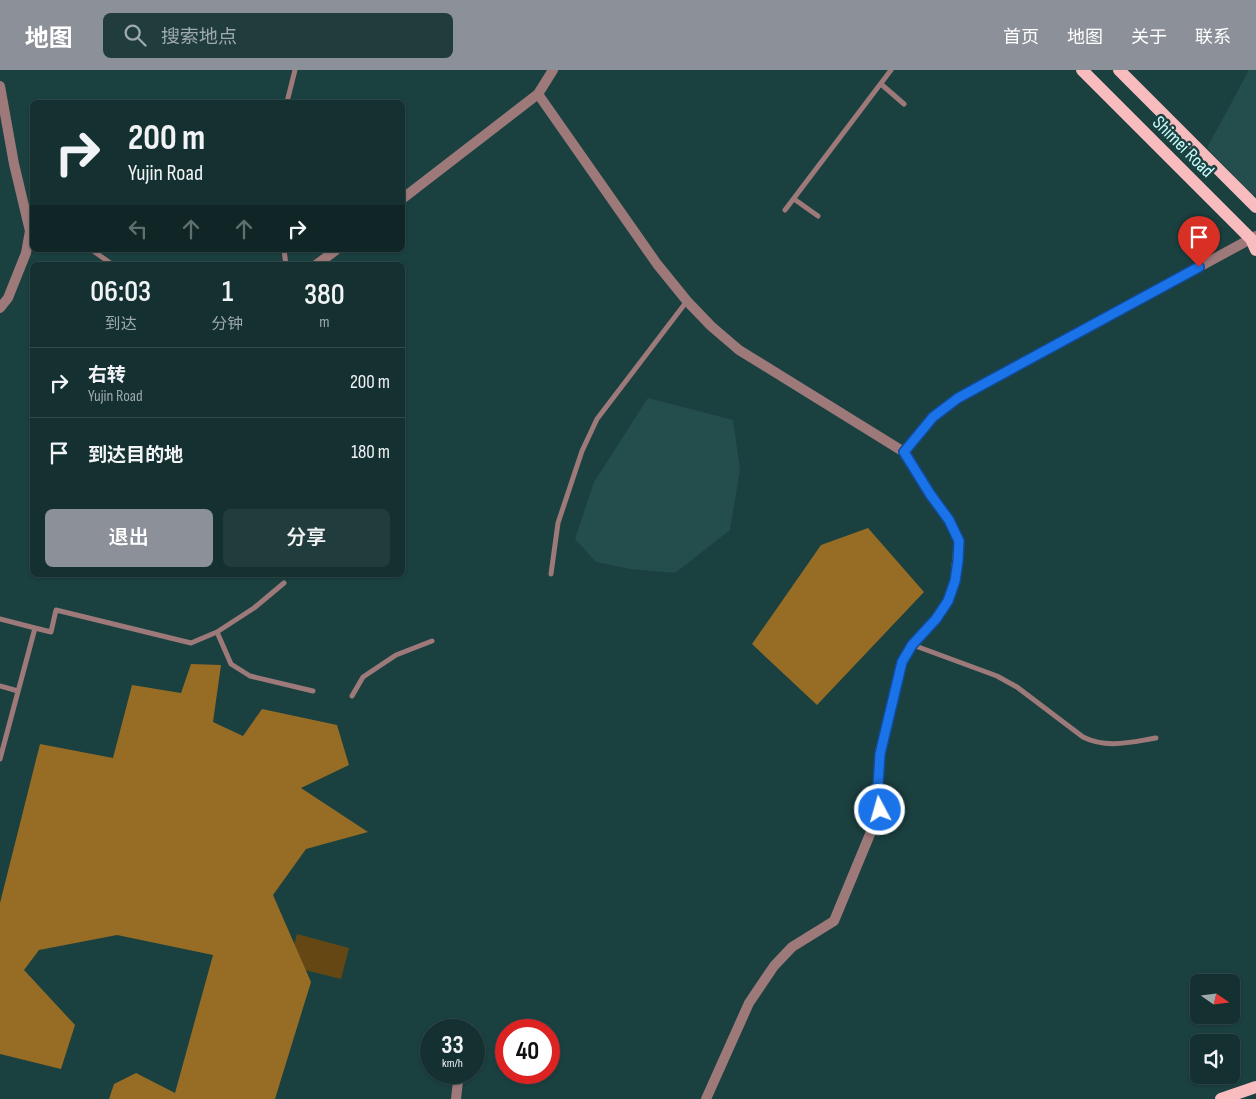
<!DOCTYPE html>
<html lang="zh">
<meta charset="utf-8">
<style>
:root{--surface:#143030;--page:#213c3c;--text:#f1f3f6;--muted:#9da9ab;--line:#334b4c;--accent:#8c9099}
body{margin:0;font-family:"Sofia Sans Condensed","Noto Sans SC",sans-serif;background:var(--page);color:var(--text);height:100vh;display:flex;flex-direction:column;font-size:19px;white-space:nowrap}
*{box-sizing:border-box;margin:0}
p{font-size:16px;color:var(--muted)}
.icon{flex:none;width:28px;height:28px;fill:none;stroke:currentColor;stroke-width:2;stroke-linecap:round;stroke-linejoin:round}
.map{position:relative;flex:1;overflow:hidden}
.sheet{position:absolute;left:30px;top:192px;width:375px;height:315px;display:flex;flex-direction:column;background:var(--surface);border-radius:8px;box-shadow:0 1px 4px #0004,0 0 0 1px var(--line)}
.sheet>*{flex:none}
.guide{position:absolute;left:30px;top:30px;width:375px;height:152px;border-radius:8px;box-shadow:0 1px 4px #0004,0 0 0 1px var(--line);background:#143030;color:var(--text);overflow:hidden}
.needle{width:32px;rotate:104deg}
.fabs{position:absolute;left:1190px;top:904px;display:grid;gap:10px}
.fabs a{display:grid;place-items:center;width:50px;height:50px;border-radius:8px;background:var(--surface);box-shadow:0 1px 4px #0004,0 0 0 1px var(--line);font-size:25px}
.speed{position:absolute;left:420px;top:949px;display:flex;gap:10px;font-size:25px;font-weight:700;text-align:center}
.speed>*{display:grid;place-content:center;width:65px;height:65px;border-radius:50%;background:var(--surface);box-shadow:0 1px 4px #0004,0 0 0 1px var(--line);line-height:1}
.speed small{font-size:12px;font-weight:400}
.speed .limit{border:8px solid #d22;background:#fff;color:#111}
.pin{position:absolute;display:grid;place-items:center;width:42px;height:42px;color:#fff;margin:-51px -21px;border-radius:50% 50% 50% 0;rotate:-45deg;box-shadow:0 0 5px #0007}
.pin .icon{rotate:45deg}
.me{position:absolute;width:55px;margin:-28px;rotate:354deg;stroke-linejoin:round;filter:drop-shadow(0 0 4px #0008)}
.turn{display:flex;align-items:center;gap:18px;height:105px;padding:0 15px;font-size:22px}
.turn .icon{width:65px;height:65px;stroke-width:2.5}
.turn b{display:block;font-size:35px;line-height:42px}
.lanes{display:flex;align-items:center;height:48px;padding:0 15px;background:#0003;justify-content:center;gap:25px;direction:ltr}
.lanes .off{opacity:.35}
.eta{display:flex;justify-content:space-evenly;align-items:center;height:85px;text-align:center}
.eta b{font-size:30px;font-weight:600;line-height:35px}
.cta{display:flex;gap:10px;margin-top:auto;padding:10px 15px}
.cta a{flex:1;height:58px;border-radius:8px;background:var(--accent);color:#fff;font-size:20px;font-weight:600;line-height:58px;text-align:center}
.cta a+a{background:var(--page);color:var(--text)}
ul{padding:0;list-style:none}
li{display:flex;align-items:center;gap:15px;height:70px;padding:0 15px;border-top:1px solid var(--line)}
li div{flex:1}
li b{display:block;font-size:19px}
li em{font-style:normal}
header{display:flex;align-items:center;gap:30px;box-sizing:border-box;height:70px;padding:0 25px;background:var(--accent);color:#fff}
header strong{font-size:24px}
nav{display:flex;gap:28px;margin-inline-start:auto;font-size:18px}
.search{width:350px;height:45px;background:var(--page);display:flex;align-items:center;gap:12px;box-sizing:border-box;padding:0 18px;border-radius:8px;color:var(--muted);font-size:19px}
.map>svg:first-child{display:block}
</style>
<header>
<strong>地图</strong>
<div class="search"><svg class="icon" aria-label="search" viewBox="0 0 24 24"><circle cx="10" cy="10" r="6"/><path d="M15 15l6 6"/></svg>搜索地点</div>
<nav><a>首页</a><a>地图</a><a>关于</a><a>联系</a></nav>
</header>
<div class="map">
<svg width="1256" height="1029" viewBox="0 0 1256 1029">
<rect width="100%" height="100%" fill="#1b4040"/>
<path fill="#244d4e" d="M1249,0H1256V125L1251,124L1207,78Z
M648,328L733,350L740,400L730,460L675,503L630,499L596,492L575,469L594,412Z"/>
<path fill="#654714" d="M297,864L349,878L341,909L289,896Z"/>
<path fill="#976c25" d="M868,458L924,522L817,635L752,574L821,475Z
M191,594L221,595L213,652L243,666L262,639L337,655L349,695L301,718L368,762L306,779L273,825L311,912L275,1029H109L114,1014L136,1003L175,1023L213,885L117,865L39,880L24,900L75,955L61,999L0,984V833L40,674L113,688L132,615L181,623Z"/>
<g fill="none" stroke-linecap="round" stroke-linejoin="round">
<path stroke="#9e797a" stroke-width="5" d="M881,14L904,34
M287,32L295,0
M794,129L818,146
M785,140L891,0
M92,180L113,195
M284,180L286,195
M551,504L558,453L582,381L597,349L687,231
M0,549L35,558
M217,562L231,594L250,606L313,621
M913,575L997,606L1017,617L1083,667C1107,679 1131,672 1156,668
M0,616L18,621
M352,626L363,607L396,585L432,571
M0,689L35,558L51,562L56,540L191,573L217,562L254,538L284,513"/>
<path stroke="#9e797a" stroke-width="10" d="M0,16L14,94L30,161L26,183L8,228L0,238
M465,960L466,957
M456,1029L459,1002
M706,1029L749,933L774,896L792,877L834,851L880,740"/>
<path stroke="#9e797a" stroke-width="10" d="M538,24L657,194L687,231L711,256L739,280L904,382L930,425L949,450L959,471L955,511L948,531L936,549L912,575L902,592L880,683L878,715L880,740
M402,129L538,24L553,0
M316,195L336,180
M904,382L933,347L958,328L1256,166"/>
<path stroke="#f9bcbe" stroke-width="12" d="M1082,0L1251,169L1256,180
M1119,0L1256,137
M1221,1029L1256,1017"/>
</g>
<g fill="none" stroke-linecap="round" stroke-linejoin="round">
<g stroke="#114b97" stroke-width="12">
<path id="route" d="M880,740L878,715L880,684L902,592L912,575L936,549L948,531L955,511L958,491L959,471L949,450L930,424L904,382L933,347L958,328L1199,197"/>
</g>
<use href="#route" stroke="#1a73e8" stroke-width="9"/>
</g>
<g text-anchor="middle" stroke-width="5" stroke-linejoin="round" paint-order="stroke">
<g font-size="19" fill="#c9fcfc" stroke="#1b4040">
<text transform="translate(1184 76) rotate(45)" y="7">Shimei Road</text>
</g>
</g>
</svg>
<div class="fabs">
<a><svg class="needle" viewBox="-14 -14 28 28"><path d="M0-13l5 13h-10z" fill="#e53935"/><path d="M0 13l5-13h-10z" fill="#9da9ab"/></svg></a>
<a><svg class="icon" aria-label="sound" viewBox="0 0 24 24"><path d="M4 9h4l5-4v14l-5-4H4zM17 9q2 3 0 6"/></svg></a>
</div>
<div class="speed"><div>33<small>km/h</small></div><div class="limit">40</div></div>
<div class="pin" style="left:1199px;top:197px;background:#d93025"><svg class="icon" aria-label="arrive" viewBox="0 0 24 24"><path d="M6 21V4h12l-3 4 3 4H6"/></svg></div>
<svg class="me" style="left:880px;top:740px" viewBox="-20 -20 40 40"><circle r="17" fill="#1a73e8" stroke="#fff" stroke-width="3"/><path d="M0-11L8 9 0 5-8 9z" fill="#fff"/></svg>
<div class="guide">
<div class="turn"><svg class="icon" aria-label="right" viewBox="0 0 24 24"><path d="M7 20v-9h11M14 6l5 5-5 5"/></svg><div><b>200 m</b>Yujin Road</div></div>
<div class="lanes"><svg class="icon off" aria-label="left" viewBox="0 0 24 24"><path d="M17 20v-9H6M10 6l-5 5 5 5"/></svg><svg class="icon off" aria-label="ahead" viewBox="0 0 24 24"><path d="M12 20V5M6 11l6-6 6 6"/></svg><svg class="icon off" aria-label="ahead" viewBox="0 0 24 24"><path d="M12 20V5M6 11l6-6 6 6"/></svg><svg class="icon" aria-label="right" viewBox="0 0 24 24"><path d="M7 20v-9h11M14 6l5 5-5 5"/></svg></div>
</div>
<section class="sheet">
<div class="eta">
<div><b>06:03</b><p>到达</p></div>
<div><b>1</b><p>分钟</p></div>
<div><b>380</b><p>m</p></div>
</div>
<ul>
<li><svg class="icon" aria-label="right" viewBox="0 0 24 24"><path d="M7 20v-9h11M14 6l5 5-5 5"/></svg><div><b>右转</b><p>Yujin Road</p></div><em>200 m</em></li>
<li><svg class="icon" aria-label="arrive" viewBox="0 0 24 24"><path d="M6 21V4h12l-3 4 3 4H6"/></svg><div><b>到达目的地</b></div><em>180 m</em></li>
</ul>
<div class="cta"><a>退出</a><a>分享</a></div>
</section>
</div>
